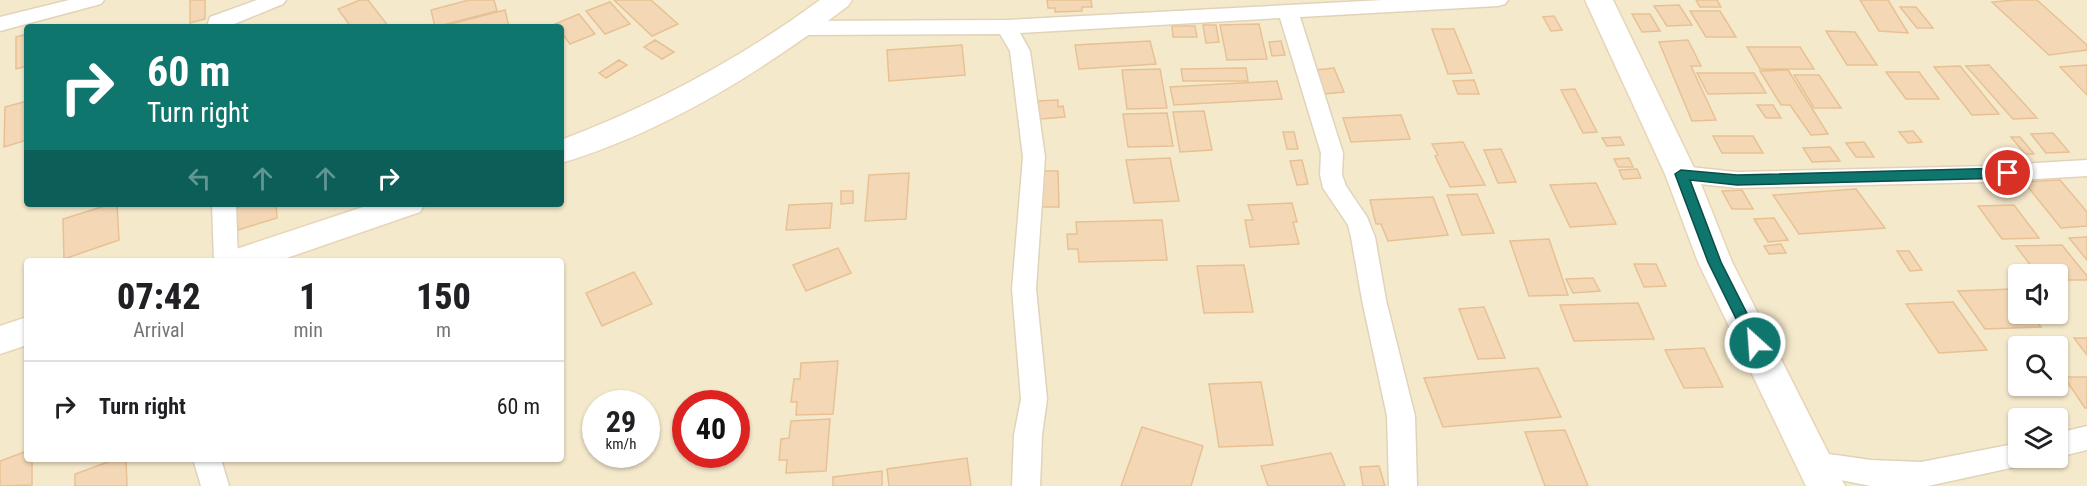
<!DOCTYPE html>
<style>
:root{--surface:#fff;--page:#f6f6f6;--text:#202124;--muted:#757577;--line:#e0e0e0}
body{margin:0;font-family:"Roboto Condensed",sans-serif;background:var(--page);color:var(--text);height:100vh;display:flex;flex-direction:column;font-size:22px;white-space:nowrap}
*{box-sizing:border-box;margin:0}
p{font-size:20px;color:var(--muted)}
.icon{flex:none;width:33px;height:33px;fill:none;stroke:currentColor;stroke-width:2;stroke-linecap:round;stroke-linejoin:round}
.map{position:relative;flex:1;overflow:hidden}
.sheet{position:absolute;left:24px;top:258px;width:540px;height:204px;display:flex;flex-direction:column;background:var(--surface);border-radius:6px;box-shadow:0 2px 4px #0004}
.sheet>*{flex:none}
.guide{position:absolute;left:24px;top:24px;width:540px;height:183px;border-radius:6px;box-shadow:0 2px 4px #0004;background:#0f766e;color:#fff;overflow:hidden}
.fabs{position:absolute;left:2008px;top:264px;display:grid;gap:12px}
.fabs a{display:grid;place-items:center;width:60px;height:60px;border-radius:6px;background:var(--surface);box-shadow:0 2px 4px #0004;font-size:30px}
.speed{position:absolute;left:582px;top:390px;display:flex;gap:12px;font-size:30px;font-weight:700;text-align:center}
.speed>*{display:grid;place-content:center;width:78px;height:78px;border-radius:50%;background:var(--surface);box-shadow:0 2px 4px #0004;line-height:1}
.speed small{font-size:15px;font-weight:400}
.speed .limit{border:9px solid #d22;background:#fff;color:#111}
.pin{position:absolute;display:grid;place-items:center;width:51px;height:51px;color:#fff;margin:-26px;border:3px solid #fff;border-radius:50%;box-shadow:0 2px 6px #0007}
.me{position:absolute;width:66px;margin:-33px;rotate:334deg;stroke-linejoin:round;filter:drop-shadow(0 0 4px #0008)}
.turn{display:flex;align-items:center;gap:21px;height:126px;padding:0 24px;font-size:27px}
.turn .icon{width:78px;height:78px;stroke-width:2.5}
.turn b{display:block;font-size:42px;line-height:51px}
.lanes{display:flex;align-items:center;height:57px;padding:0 24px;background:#0003;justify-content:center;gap:30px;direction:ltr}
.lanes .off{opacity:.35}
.eta{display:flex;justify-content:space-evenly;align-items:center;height:102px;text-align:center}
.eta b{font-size:36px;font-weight:800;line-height:42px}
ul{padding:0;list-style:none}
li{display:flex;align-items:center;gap:18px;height:90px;padding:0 24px;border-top:2px solid var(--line)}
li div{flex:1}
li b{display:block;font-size:22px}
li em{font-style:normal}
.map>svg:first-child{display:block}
</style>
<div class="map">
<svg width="2087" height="486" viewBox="0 0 2087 486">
<rect width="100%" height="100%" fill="#fdf6de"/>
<path fill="#f5e9cc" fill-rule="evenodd" d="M0,0H2087V486H0ZM27,27H561V204H27ZM27,261H561V459H27ZM2019,274H2058V314H2019ZM2019,346H2058V386H2019ZM596,404H646V454H596ZM686,404H736V454H686ZM2019,418H2058V458H2019Z"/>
<path fill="#f4d8b5" stroke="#e7c194" stroke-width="1.5" d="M190,0H205V19L190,23Z
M360,0H368L389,27H351L338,9Z
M469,0H494L497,11L435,27L431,10Z
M614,0H651L678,24L652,36Z
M1047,0H1091L1092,7H1082V11L1055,12V8H1048Z
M1696,0H1717L1721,7H1700Z
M1860,0H1888L1908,33L1879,31Z
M2014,0H2037L2087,45V50L2049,55L1992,2Z
M610,2L630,24L605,34L586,11Z
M1679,5L1692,25L1667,26L1654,6Z
M1900,7H1916L1933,28H1917Z
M505,10L509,27H443V26Z
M1690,11H1720L1736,37H1706Z
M579,14L595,34L570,44L561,32V27L555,24Z
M1632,14H1650L1660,31L1642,32Z
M1554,16L1562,30L1551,31L1543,17Z
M1259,24L1267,59L1227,60L1220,25Z
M1203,25H1216L1219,42L1206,43Z
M1172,26H1195L1197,37H1173Z
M1432,29H1454L1472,73L1448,74Z
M1826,31L1855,32L1877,65H1847Z
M27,34V66L16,69V37Z
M655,40L674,52L662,59L644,47Z
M1688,40L1701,66H1691L1716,120L1692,121L1659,42Z
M1150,41L1156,64L1079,69L1075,45Z
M1281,41L1285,55L1272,56L1269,42Z
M962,45L965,75L889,81L887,50Z
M1747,47H1800L1814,69H1760Z
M619,60L627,65L606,78L599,73Z
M1989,65L2037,118L2013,119L1966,66Z
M2087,65V95L2060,67Z
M1960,66L1999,114L1972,115L1934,67Z
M1246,68L1248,81H1183L1181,69Z
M1334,68L1344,92L1324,94L1315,70Z
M1160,69L1167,108L1127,109L1122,70Z
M1788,70L1828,134L1811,135L1790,105H1781L1760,71Z
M1886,72H1919L1939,99H1906Z
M1697,73H1754L1766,93L1708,94Z
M1794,75H1819L1841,108H1814Z
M1474,80L1479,94H1458L1453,81Z
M1277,81L1282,99L1174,105L1170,87Z
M1575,89L1597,132L1583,133L1561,90Z
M1058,100V107L1063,106L1065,117L1040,119L1038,101Z
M27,101V140L4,147L5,107Z
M1757,105H1773L1781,118H1766Z
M1204,111L1212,150L1180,152L1173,112Z
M1167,113L1173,146L1128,147L1123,114Z
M1401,115L1410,139L1351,142L1343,118Z
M1913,131L1922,142L1908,143L1899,132Z
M1283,132H1294L1298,149H1287Z
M2053,133L2069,152L2046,153L2031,134Z
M1713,136H1753L1763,153H1722Z
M1620,137L1624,145L1607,146L1602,138Z
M2011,137H2020L2034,154H2025Z
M1463,142L1485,185L1450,187L1435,156L1438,155L1432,144Z
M1864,142L1874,157H1856L1846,143Z
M1830,147L1840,161L1812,162L1803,148Z
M1501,149L1516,182L1498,183L1484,150Z
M1170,158L1179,201L1134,203L1126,160Z
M1629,158L1633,167H1618L1614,159Z
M1302,160L1308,184L1297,185L1290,161Z
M1637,169L1641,178L1623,179L1619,170Z
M1036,171H1058L1059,207H1036Z
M909,173L906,219L865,221L869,175Z
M2060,180L2087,212V226L2061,228L2024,182Z
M1596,183L1616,224L1570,227L1550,185Z
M1856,189L1885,228L1799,234L1773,195Z
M1742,190L1753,209H1732L1722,191Z
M841,191H853V203L841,204Z
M1477,194L1494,233L1462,235L1447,195Z
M1433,197L1448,235L1388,241L1381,224H1376L1370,200Z
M832,203L830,228L786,230L789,205Z
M1292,203L1297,222H1293L1299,244L1250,247L1245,220H1253L1248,205Z
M111,204H117L119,240L64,259L63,219Z
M248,204H276L277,218L238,230L236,208Z
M2014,205L2039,238L2002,239L1978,206Z
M1774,218L1788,240L1768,242L1754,219Z
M1162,220L1167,260L1079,262L1078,249H1068L1067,234H1077L1076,222Z
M2087,237V260L2069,238Z
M1549,239L1568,295L1529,296L1510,241Z
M1781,244L1786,253L1769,254L1764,246Z
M2062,245L2087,276V280H2058V274H2037L2016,246Z
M838,248L851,273L806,291L793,265Z
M1897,251H1909L1922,270L1910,271Z
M1634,264H1656L1666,286L1644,287Z
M1244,265L1253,312L1204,313L1197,266Z
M634,272L652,304L602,326L586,293Z
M1593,278L1600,291L1573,293L1566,279Z
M2013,289L2019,297V314H2031L2041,327L1985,329L1958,291Z
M1953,302L1987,350L1939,353L1906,304Z
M1638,303L1654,339L1574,341L1560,305Z
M1484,307L1505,358L1478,359L1459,309Z
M2074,338H2087V355Z
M1704,348L1723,387L1684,388L1665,350Z
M838,361L833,414L796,415L797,402H791L794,379H800L801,363Z
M1538,368L1561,417L1443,427L1424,378Z
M2064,377H2087V408H2085Z
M1261,382L1273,445L1219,447L1209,384Z
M830,419L826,471L786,473L787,460H779L781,439L789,438L791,421Z
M1142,427L1203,446L1191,486H1121Z
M1565,430L1588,486H1545L1525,432Z
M27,451V459H32V485L0,486V461Z
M1331,453L1345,486H1268L1261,466Z
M967,458L971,486H889L887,469Z
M116,459H126L127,486H75V474Z
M1379,466L1385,486H1363L1360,467Z
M882,471V486H833V477Z"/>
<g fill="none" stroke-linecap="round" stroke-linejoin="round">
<g stroke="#e1d3ba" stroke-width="3">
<path id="street" d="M69,0H104L101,4L0,31V17Z
M257,0H286L283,4L227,27H207L210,17Z
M1383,0H1508L1505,4L1498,6L1300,17L1343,153L1342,175L1346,186L1367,217L1375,237L1386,300L1415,416L1417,486H1389L1387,416L1362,300L1351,237L1348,225L1323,188L1320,175L1321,153L1280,18L1020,33L1030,51L1045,157L1036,289L1047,399L1042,435L1040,486H1012L1014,435L1021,399L1012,289L1023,157L1010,51L1000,34L801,35L794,33L791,28L794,23L801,21L1007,20Z
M2087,160V176L1989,182L1737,188L1681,182L1673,180L1670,174L1673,168L1681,166L1737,172L1989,166Z
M212,204H236L238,261H214Z
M2087,426V450L2058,457V433Z
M2019,443V458H2032L2029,464L1928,486H1871L1805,473L1801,464L1805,455L1815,452L1871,460L1921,462Z
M193,459H221L229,486H201Z"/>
</g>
<g stroke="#e7d5b8" stroke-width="3">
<path id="secondary" d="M820,0H852L848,6C762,71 665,132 561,163V140C654,105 740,59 820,0Z
M1585,0H1613L1697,174L1732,262L1845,486H1806L1698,262L1665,174Z
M372,204H425L420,212L278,261H222L227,252Z
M27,317V345L0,354V326Z"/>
</g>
<use href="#street" fill="#fff" fill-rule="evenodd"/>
<use href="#secondary" fill="#fff" fill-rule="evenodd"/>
</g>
<path fill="#0f766e" stroke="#0a4d48" stroke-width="1.5" d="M2008,168L2015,173L2008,178L1737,185L1690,180L1721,262L1762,343L1760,347H1750L1708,262L1675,174L1681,170L1737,175Z"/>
</svg>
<div class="fabs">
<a><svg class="icon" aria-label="sound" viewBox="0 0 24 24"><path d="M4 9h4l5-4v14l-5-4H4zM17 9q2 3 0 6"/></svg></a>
<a><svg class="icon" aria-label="search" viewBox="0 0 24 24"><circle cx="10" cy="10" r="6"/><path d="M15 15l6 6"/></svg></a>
<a><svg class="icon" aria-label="layers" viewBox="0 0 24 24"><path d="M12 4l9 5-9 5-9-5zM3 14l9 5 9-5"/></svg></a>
</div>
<div class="speed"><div>29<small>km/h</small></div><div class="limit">40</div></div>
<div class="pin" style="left:2008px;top:173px;background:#d93025"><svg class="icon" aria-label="arrive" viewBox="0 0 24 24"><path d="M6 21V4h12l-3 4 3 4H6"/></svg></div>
<svg class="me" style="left:1755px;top:343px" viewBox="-20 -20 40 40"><circle r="17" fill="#0f766e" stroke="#fff" stroke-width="3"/><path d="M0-11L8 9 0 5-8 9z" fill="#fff"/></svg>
<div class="guide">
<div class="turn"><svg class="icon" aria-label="right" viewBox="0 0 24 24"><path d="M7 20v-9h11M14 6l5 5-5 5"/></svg><div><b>60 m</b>Turn right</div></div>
<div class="lanes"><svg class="icon off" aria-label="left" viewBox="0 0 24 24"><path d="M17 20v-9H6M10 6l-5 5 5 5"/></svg><svg class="icon off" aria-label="ahead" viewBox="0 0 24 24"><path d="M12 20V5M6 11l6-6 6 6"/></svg><svg class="icon off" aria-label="ahead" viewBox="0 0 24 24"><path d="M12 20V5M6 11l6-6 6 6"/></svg><svg class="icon" aria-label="right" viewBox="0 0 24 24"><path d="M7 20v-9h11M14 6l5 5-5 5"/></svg></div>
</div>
<section class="sheet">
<div class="eta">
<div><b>07:42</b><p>Arrival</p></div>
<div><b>1</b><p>min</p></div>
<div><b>150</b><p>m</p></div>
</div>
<ul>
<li><svg class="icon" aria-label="right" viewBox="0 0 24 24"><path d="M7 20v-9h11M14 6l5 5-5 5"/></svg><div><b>Turn right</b></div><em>60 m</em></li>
</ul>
</section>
</div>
